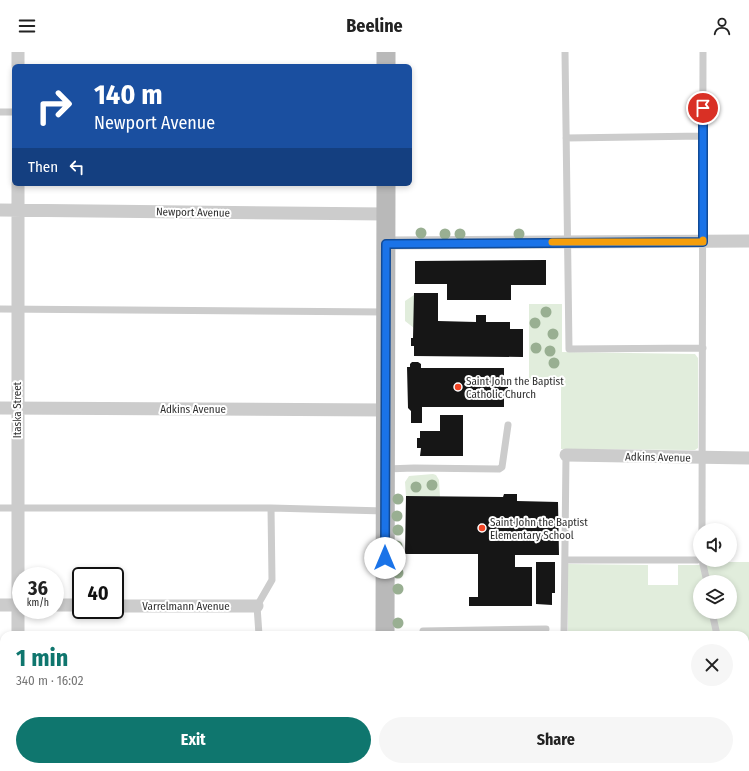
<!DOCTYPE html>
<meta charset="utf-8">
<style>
:root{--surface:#fff;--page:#f6f6f6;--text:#222;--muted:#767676;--accent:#0f766e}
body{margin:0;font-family:"Fira Sans Condensed",sans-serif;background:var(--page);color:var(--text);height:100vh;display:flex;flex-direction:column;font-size:15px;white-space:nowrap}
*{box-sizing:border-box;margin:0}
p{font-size:13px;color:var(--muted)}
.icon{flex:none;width:22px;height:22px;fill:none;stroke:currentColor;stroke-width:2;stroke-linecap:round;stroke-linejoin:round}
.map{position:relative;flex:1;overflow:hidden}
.sheet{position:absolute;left:0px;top:579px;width:749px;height:140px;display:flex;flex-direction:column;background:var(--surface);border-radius:12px 12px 0 0;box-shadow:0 2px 6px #0003}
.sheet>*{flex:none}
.banner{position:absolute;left:12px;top:12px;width:400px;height:122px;border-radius:6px;box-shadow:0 2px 6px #0003;background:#1a4fa0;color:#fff;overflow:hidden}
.buttons{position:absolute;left:693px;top:471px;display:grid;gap:8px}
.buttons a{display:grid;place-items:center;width:44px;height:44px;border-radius:50%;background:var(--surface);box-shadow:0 2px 6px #0003;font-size:20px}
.speed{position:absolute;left:12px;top:515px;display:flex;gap:8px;font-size:20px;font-weight:700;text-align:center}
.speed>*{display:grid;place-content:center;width:52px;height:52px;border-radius:50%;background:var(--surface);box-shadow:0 2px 6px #0003;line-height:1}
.speed small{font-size:10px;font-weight:400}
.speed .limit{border:2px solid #111;border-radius:6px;background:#fff;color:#111}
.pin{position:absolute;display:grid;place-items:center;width:34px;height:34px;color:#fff;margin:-17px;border:2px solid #fff;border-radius:50%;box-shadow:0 1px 4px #0007}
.me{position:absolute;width:44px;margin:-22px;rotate:0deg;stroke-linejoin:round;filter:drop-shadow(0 0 3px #0008)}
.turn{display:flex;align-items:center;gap:14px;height:84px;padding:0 16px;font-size:18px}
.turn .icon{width:52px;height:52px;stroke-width:2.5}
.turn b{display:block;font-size:28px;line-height:34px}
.then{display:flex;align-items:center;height:38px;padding:0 16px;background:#0003;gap:8px;font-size:15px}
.round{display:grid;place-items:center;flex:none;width:42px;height:42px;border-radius:21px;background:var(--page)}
.overview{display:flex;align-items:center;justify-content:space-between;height:68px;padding:0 16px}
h1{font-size:24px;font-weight:700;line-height:30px;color:var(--accent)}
.button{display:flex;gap:8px;margin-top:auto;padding:8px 16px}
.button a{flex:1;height:46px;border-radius:24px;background:var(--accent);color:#fff;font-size:16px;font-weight:700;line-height:46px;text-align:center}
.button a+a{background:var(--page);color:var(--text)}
header{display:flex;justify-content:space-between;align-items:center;height:52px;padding:0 16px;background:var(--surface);font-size:18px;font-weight:700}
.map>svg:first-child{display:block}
</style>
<header><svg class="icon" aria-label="menu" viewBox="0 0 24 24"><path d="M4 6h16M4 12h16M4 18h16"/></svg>Beeline<svg class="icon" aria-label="person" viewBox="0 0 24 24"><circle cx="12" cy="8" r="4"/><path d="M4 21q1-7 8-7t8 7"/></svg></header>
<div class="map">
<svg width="749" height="719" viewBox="0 0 749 719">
<rect width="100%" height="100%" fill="#fff"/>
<path fill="#e1eddc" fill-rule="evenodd" d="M414,243V276L405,269V249Z
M529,252H562V300L695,302L698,306V396L695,398L561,397V331H529Z
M433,422L436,423L439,428L440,445L406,444L405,430L409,424Z
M708,510H749V719H694V715H745V583H568V512L648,513V533H678V513H707ZM700,530H730V560H700Z"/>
<path fill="#161616" d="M546,208V233H511V248H447V232H415V209Z
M414,241H438V269L476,270V263H486V270H510V277H523V305L414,304V294H411V286H413Z
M412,310H418L421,312V316H504V327L508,326V344H504V355H422V371H411V359L408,356L407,315H410V312Z
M440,363H463V404H420L421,396H417V386H420V379H440Z
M504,442H517V449L558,450L559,503H515V515H532V554H469V545H478V502H405L406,444L503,445Z
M536,510H555V541H552V553L536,552Z
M608,715H694V719H608Z"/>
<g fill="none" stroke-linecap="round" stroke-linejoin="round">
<path stroke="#ccc" stroke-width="7" d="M565,0L569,297L703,296
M0,60H14
M566,86L703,84
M0,257L386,260
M386,417L414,416L499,417L502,415L508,373
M0,456H271L385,459
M702,478L703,0
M565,508H697L700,506
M702,508L707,530
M712,560L717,583
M259,583L257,554L272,528L271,456
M423,583V579L546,577
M564,583L566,403
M0,652H4
M745,684L749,627
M745,689H749
M265,715V719
M121,719V715
M563,719V715
M719,719V715"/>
<path stroke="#ccc" stroke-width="13" d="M18,14V0
M18,132V583
M0,158L386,162
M386,191L749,189
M0,356L386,358
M566,403L749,406
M0,553H21
M55,553H81
M115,554H257
M17,715V719"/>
<path stroke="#b9b9b9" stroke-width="19" d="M386,14V0
M385,583L386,132
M385,719V715"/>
</g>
<g fill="#99af92">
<circle cx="421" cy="181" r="5.5"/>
<circle cx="445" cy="182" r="5.5"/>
<circle cx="460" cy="182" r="5.5"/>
<circle cx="519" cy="182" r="5.5"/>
<circle cx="546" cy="260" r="5.5"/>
<circle cx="535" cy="271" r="5.5"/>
<circle cx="553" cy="282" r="5.5"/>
<circle cx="536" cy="296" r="5.5"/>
<circle cx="550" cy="299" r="5.5"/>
<circle cx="554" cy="311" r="5.5"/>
<circle cx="432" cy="433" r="5.5"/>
<circle cx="416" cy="435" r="5.5"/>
<circle cx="398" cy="447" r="5.5"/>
<circle cx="397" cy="464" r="5.5"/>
<circle cx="398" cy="478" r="5.5"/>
<circle cx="397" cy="494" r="5.5"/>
<circle cx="398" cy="521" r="5.5"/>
<circle cx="398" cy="537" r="5.5"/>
<circle cx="398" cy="571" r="5.5"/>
</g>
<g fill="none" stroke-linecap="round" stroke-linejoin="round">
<g stroke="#114b97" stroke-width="10">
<path id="route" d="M385,506L386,192L703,190V56"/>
</g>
<use href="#route" stroke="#1a73e8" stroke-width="7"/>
<path stroke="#f59e0b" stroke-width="7" d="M552,190H703V188"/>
</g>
<g fill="#f24525" stroke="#fff" stroke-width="1.5">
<circle cx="458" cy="335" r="4"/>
<circle cx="482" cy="476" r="4"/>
</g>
<g text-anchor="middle" stroke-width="4" stroke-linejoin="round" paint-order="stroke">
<g font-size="11" fill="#2f2f2f" stroke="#fff">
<text transform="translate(193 160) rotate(1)" y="4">Newport Avenue</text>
<text x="193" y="361">Adkins Avenue</text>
<text transform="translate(17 358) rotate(-90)" y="4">Itaska Street</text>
<text transform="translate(658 405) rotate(1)" y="4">Adkins Avenue</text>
<text x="186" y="558">Varrelmann Avenue</text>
</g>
<g font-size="11" fill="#2f2f2f" stroke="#fff" text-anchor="start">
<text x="466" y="333">Saint John the Baptist<tspan x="466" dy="13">Catholic Church</tspan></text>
<text x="490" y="474">Saint John the Baptist<tspan x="490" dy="13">Elementary School</tspan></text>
</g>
</g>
</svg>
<div class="buttons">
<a><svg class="icon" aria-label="sound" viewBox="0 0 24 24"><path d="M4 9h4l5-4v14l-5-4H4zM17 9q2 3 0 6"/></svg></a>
<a><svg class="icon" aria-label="layers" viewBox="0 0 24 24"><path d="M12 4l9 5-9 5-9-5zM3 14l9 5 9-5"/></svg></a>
</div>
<div class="speed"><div>36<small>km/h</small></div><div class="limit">40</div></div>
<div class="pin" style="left:703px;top:56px;background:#d93025"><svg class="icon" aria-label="arrive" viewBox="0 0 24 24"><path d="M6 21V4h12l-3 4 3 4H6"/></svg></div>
<svg class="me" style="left:385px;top:506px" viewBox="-20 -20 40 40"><circle r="19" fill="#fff"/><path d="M0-13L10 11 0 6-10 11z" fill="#1a73e8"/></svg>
<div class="banner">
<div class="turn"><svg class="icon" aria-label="right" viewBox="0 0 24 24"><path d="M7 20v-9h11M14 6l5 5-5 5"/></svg><div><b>140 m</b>Newport Avenue</div></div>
<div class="then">Then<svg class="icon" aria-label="left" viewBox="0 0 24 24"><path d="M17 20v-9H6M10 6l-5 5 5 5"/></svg></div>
</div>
<section class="sheet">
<div class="overview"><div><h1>1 min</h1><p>340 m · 16:02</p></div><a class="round"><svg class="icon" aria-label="close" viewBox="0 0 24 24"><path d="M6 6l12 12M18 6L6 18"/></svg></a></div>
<div class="button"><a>Exit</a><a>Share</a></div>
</section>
</div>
